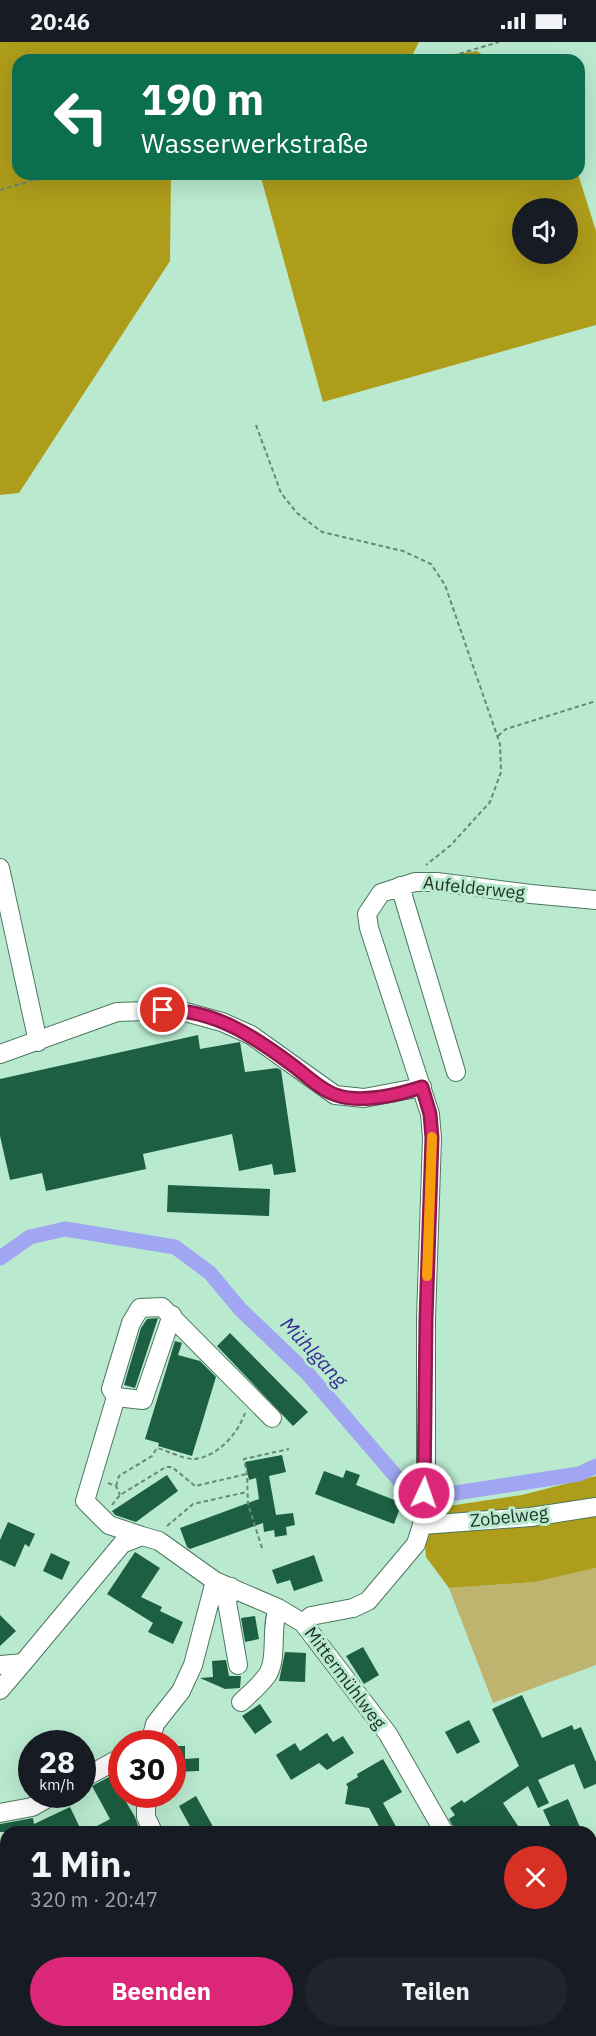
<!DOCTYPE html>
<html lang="de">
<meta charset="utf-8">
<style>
:root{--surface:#171b24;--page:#20242c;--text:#f1f3f6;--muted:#9ea1a6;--accent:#db2777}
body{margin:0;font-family:"IBM Plex Sans",sans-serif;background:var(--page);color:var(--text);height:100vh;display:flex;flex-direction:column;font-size:22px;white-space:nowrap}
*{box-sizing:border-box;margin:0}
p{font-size:20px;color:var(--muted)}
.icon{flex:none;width:33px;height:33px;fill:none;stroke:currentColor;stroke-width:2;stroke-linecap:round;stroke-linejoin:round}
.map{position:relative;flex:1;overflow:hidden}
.side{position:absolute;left:0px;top:1784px;width:597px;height:212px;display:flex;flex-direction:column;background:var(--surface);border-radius:18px 18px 0 0;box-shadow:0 6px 24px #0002}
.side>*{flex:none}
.guide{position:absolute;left:12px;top:12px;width:573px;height:126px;border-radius:18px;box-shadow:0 6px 24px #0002;background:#0b6e4f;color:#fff;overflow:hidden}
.controls{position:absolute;left:512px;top:156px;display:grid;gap:12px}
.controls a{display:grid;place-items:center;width:66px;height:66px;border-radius:50%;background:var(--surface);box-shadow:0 6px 24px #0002;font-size:30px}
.speed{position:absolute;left:18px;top:1688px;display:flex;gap:12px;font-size:30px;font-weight:700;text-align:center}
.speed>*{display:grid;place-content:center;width:78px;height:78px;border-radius:50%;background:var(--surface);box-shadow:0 6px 24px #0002;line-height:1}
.speed small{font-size:15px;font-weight:400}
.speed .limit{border:9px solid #d22;background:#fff;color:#111}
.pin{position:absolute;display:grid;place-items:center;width:51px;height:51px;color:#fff;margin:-26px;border:3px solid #fff;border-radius:50%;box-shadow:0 2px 6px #0007}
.me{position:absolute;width:66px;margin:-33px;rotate:3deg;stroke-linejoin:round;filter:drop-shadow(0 0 4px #0008)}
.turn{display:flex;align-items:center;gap:21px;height:126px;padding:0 30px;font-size:27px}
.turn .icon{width:78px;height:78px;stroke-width:2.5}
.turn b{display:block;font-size:42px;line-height:51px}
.round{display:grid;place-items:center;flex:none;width:63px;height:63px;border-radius:32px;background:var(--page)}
.headline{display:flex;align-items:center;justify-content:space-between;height:102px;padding:0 30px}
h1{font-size:36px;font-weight:800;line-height:45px}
.button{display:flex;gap:12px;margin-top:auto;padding:12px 30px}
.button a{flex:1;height:69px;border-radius:36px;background:var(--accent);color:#fff;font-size:24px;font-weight:800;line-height:69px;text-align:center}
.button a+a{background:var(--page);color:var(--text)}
.status{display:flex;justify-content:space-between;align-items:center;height:42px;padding:0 30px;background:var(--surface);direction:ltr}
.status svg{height:16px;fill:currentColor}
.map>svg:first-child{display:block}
</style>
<div class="status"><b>20:46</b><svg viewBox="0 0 49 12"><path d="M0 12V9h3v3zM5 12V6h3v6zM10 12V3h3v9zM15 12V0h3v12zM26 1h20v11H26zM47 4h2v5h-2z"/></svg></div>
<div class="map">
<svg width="596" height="1994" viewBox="0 0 596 1994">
<rect width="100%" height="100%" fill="#b9eacf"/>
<path fill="#beb36f" d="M596,1526V1623L493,1661L449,1546L535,1540Z
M0,1797L6,1812V1856L0,1859Z"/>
<path fill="#ae9c1b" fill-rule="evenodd" d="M0,0H419L410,18H18V132H171L170,219L19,451L0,453Z
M477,9L490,18H412Z
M260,132H578L596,189V283L323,360ZM522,166H567V212H522Z
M596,1434V1526L535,1540L449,1546L426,1515L425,1502L429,1467L522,1453Z"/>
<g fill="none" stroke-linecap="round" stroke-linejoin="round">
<path stroke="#a1a6f2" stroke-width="15" d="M0,1216L30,1195L65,1187L175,1205L210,1231L240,1267L308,1332L405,1445L442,1453L579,1432L596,1424"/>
</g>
<path fill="#1d5f42" d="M198,993L200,1007L240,1000L245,1030L277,1026L281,1028L296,1130L274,1133L272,1122L239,1129L232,1092L143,1112L146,1127L46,1149L42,1131L10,1138L0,1094V1037Z
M168,1143L270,1147L269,1174L167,1170Z
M158,1276L135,1346L124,1343L141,1286L147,1277Z
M230,1291L308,1370L293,1384L217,1304Z
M175,1299L182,1301L178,1313L200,1319L216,1335L192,1414L158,1404L159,1401L145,1397Z
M282,1413L286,1430L269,1434L276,1473L293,1471L295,1483L286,1485L287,1493L275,1495L274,1488L264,1490L263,1481L190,1507L187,1505L180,1486L259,1457L256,1436L249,1438L245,1420Z
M346,1428L360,1433L356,1443L402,1461L394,1482L315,1452L324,1429L343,1436Z
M167,1433L178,1449L136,1480L115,1473L112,1469Z
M8,1480L35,1492L29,1505L25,1502L15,1525L0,1518V1498Z
M135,1510L160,1526L141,1555L162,1565L160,1569L183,1580L173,1602L148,1590L153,1581L107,1552Z
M51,1511L70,1520L62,1538L43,1529Z
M314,1513L323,1539L294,1549L290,1538L277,1542L272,1528Z
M0,1573L16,1589L0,1604Z
M255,1574L259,1597L245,1600L241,1576Z
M363,1605L379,1633L364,1642L346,1614Z
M285,1610L306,1611L305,1640L279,1639Z
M226,1618L229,1634H241L240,1646L225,1647L200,1636L213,1635L212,1619Z
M522,1653L542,1696L572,1683L574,1688L581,1685L596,1720V1742L584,1747L574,1722L568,1724L538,1738L549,1761L538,1766L528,1744L503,1761L522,1790H464L461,1784L455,1788L449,1777L455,1773L450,1766L462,1758L464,1761L519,1724L492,1667Z
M260,1662L272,1680L255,1692L242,1674Z
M469,1678L480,1700L457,1712L445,1690Z
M327,1691L333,1700L343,1694L354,1711L327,1728L319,1721L291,1738L276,1713L295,1701L300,1709Z
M172,1704H185V1717L199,1716V1729L172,1730Z
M383,1717L402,1750L383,1761L399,1790H382L369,1766L345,1762L348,1745L346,1742L358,1735L357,1732Z
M111,1734L135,1775L140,1790H86L110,1777L92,1744Z
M196,1754L216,1790H193L179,1764Z
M568,1757L582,1790H553L543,1768Z
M70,1765L82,1790H54L52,1785L36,1790H0V1782L33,1776L34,1782Z"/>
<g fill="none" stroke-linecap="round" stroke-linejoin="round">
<g stroke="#4b7860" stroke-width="20">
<path id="minor" d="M0,826L38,1000
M400,844L456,1030
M0,1012L117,970L178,968L222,980L251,993L335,1053L364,1056L422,1045
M116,1355L143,1358L172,1273
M422,1483L531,1475L596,1465
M142,1494L109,1483L85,1459L116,1355L111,1347L131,1281L140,1266L162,1265L272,1376
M231,1545L227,1560L238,1623
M303,1581L311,1574L353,1566L368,1559L416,1502L422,1483L426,1437V1277L432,1096L430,1072L369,886L367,872L381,851L415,840H437L531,852L596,858
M0,1623L23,1621L122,1502L142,1494L159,1499L215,1539L278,1566L303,1581L388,1692L444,1790
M0,1648L23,1621
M241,1660C250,1652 261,1642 268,1632C278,1614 270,1586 278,1566
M150,1701L155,1682L181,1649L193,1623L215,1539
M82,1737L122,1715
M146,1752V1775L153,1790
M0,1771L32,1765L55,1752
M591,1862L596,1872
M327,1989L329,1994
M389,1989L391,1994"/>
</g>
<g stroke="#fff" stroke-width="24">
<path id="major" d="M591,1830L596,1827
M252,1994L265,1989"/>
</g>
<path stroke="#678876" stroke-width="2" stroke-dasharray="4.5 3" stroke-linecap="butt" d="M438,18L499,0
M0,148L55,132
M256,383L281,451L297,471L322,490L403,509L431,522L445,543L500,702L501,730L490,760L451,803L426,823
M498,694L506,687L596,659
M108,1441L116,1444L120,1453
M116,1444L119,1434L152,1414L157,1406C168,1409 183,1417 194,1417C218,1415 238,1391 245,1371
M112,1463L120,1453L166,1425H172L195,1444L247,1432
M167,1484L193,1462L247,1450
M262,1506L248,1462L247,1432L244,1417L289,1407"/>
<use href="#minor" stroke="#fff" stroke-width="18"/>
<use href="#major" stroke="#f8b096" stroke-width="22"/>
</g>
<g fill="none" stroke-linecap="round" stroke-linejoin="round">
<g stroke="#8e194d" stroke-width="15">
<path id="route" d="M163,968C214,967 255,995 295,1025C308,1035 321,1048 336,1053C362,1062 397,1053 422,1045L430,1072L432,1096L426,1277L424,1451"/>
</g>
<use href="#route" stroke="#db2777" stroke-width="10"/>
<path stroke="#f59e0b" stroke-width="10" d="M427,1234L432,1095"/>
</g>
<g text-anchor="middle" stroke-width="6" stroke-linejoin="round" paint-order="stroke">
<g font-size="18" fill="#1d3026" stroke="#b9eacf">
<text transform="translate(474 846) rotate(6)" y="6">Aufelderweg</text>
<text transform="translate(509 1475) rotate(-6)" y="6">Zobelweg</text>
<text transform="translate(345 1636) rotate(53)" y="6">Mittermühlweg</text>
</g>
<g font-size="20" font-style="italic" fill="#382a96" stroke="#b9eacf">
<text transform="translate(314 1310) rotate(47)" y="7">Mühlgang</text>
</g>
</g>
</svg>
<div class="controls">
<a><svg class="icon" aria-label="sound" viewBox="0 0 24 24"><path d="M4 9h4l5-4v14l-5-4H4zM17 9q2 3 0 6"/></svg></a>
</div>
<div class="speed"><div>28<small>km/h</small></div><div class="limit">30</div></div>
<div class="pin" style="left:163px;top:968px;background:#d93025"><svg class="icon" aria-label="arrive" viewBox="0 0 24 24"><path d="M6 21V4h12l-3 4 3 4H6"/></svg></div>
<svg class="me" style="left:424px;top:1451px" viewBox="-20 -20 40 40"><circle r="17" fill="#db2777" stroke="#fff" stroke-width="3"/><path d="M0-11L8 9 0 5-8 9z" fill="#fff"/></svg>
<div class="guide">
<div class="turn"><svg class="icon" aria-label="left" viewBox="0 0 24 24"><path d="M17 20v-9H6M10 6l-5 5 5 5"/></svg><div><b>190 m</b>Wasserwerkstraße</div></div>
</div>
<section class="side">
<div class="headline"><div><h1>1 Min.</h1><p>320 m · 20:47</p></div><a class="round" style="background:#d93025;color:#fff"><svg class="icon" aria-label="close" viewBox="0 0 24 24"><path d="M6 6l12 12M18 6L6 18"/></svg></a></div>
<div class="button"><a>Beenden</a><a>Teilen</a></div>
</section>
</div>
